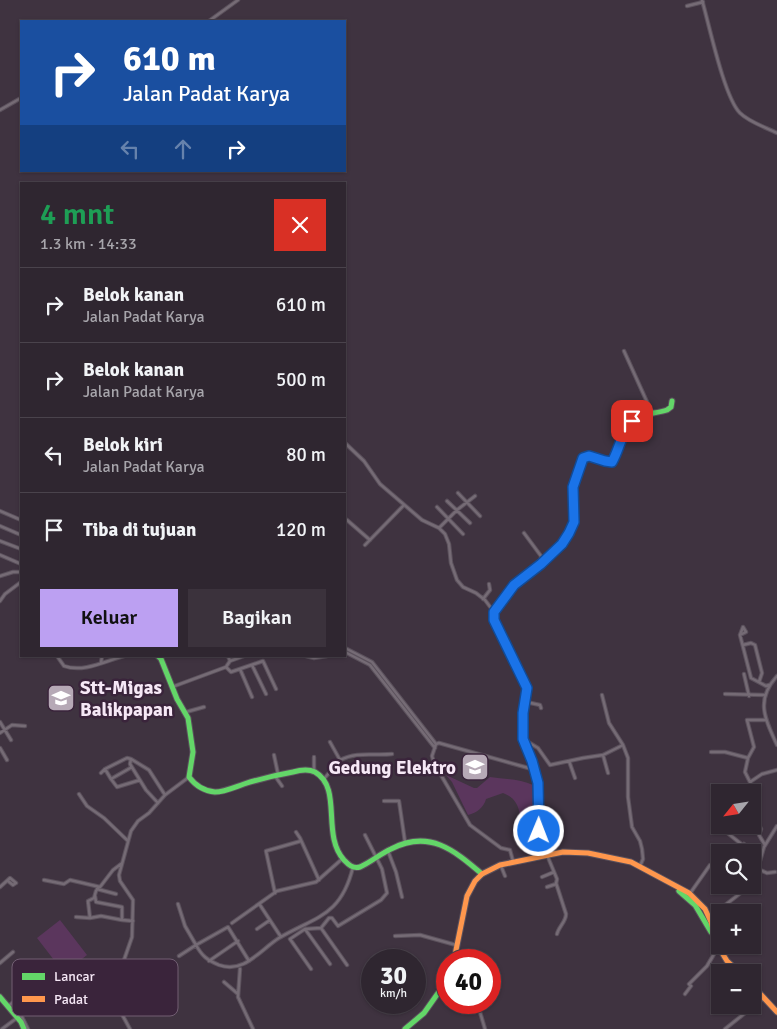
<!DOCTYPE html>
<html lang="id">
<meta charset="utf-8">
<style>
:root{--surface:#2f2630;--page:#3b323c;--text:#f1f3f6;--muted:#a7a5ab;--line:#4a434c;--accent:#bca0f2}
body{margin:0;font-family:Signika,sans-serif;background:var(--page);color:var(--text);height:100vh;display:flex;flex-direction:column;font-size:19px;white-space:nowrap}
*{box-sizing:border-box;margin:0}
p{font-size:16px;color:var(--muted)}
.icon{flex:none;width:28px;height:28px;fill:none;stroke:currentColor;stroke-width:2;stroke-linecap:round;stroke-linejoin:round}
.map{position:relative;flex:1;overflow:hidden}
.side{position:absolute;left:20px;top:182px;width:326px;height:475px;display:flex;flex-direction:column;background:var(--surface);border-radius:0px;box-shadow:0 1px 4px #0004,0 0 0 1px var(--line)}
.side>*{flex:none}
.banner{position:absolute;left:20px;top:20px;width:326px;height:152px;border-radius:0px;box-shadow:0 1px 4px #0004,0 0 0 1px var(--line);background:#1a4fa0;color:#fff;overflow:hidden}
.needle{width:32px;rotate:240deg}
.fabs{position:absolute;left:711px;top:784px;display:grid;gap:10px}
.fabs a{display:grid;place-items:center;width:50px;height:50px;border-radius:0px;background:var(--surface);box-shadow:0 1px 4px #0004,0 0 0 1px var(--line);font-size:25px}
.speed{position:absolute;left:361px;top:949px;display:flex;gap:10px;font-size:25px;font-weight:700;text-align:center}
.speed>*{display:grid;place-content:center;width:65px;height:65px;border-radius:50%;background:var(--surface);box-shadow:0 1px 4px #0004,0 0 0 1px var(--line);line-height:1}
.speed small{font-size:12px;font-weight:400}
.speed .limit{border:8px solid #d22;background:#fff;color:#111}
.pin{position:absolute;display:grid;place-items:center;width:42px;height:42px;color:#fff;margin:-21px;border-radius:10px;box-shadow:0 2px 8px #0006}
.me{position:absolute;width:55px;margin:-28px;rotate:1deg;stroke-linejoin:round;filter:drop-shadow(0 0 4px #0008)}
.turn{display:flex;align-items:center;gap:18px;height:105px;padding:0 20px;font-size:22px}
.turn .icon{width:65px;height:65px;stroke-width:2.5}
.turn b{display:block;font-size:35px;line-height:42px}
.lanes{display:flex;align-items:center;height:48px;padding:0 20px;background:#0003;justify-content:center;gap:25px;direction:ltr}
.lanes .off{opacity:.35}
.round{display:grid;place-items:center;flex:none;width:52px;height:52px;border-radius:0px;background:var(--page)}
.overview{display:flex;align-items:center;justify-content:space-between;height:85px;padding:0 20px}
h1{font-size:30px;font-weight:600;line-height:38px;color:#1e9e55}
.cta{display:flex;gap:10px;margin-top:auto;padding:10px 20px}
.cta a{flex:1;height:58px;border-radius:0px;background:var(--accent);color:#111;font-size:20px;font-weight:600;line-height:58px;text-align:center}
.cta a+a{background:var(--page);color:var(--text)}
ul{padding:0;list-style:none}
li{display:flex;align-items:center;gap:15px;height:75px;padding:0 20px;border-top:1px solid var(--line)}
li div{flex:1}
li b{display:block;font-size:19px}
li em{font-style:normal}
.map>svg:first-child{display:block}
</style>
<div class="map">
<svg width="777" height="1029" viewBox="0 0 777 1029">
<rect width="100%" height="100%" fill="#3f3340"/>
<path fill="#5b365d" d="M446,775L474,788H477L490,777C504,779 520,779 533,785L537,804L520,815C518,804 514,797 503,793L486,799C484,807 477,813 468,815L452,782Z
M60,920L87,955L64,973L37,938Z"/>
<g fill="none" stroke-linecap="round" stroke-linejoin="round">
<g stroke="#5b515c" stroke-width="4.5">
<path id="street" d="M702,0C709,24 724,97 740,113C749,122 765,127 777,133
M687,6L703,2
M209,21L238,0
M0,110L21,98
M624,351L652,413
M345,443L364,461L380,484L422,520L439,528L445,534L449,544L451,563L457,580L463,587L476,593L485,600L494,612
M458,493L480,516
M447,501L470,523
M437,507L463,534
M0,511L21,520
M347,520L370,540
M0,526L21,535
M439,528L457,510L475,496
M524,533L541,556V563
M0,541L21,549
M365,545L404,505
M0,555L21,564
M0,576L13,572H21
M483,599L490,590L489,584
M0,601L5,594L21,582
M740,635L746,632L743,627L740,635L751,678L766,686L769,685
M743,645L751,643L755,645L762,673L759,682
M345,648L372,662L436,744
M345,652L370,665L435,748
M57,656L64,666C84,673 105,661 124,656
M228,656L230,661
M306,656L314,658L327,656
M101,663L102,656
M252,665L266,694
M226,667L230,661L244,656
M240,669L252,697
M744,674L749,696
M777,676C755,700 765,719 777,745
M172,687L226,667L231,672L263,661L276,689
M725,694L765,695
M602,695L609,723L623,745L628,758V797L632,827L640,841L642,849L643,859L640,866
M526,702L540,705L541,708
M186,712L204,707
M0,722L11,740
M0,733L12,725L25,726
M523,739L538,748L550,765L583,758L603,755L623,745
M0,748L7,760
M711,752H725L748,758
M274,755L278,774
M603,755L608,773
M314,757V771
M340,760C357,751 374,756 392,754
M569,761L575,778
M105,769L111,779L132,767
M101,773L105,769L127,758L131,759
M275,776L282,786
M111,779L117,787L140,780
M323,780L340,760L330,742
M750,782L762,774L777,770
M752,786L745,772L748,758L754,747L747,720H766
M79,794L87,806L104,818L128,841
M384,801H399L405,842
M158,803L146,790L130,764L131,759L149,770L165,795
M760,827L761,829L759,835L765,845
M725,831L760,859
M296,832L300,838L319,880
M388,851L396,872L402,897
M738,852L744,844
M513,861L510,850L501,848L470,825L434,763L432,756L436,744L439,743L532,769
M501,866L505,876
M758,869L767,873L775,872
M542,877L554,872
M44,880L64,884L70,880L100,887L113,870L121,864
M556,883L566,914C566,922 559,926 557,934
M752,883L755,878L764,847L777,826
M0,887L10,878L16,883L13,885L8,881
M547,887L556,884L557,879L547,855
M97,889L116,894
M691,892L710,865
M275,893L266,851L301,841
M95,896L96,902L122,907V920L133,921
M178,904L185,926L196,945L179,956
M260,905L281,937
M711,916L751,885
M76,917L90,918L88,901L94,898L96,891L99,887
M90,918L101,916L122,920
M232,923L277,891L316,882L342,859
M321,928L347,965
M257,929L270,920
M305,929L290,939L311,969
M395,936L420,935L456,945
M209,961L238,941
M249,961L228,927L196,945C202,956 207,960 219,965C244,974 260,950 279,938C317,916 341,916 353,867
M0,963L13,952
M330,964L305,929L321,928L329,918H332L338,926L381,900L387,893L382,869L365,835
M240,969L238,997L253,1029
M224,982L238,994
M685,994L691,986L689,984L707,966L717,949
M477,1002L485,1029
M8,1006L19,998
M2,1029L21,1015L28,1029
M130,1029L107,987L109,978L124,960L132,937L133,900L120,881L119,875L131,831L138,821L149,813L165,795L189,777
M725,1029L764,998"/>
</g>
<g stroke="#5b515c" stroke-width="7">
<path id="fast" d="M553,553L562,544L574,522L573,487L583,458C593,455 602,461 612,461C621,446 622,423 640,416C649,413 658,413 667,410L671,407L672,401
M158,656L161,659L177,699L188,718L193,752L189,777C195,785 204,791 215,792C224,792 235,787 244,784C260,779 276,775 293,772C300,770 309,769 315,772C343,788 321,835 344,860C349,865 353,869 360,867C371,862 380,854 391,849C429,829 454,850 482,874
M679,891L695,905L711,932
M0,997L21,1022L24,1029
M405,1029L424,1013L448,979"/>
</g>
<g stroke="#5b515c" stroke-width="7">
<path id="slow" d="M545,854L539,826L538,783L532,761L523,739V713L527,688L494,620V612L514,585L553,553
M715,941L727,961L739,972
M454,960L467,896L475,881L482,874L500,865L563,852L588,853L631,862L689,893L705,909L711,922L717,943
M752,985L777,1012"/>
</g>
<use href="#street" stroke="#756b75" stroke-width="2.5"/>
<use href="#fast" stroke="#63d668" stroke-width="5"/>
<use href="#slow" stroke="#ff974d" stroke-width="5"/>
</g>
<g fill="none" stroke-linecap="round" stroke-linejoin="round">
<g stroke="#114b97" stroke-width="12">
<path id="route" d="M539,831L538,783L532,761L523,739V713L527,688L494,620V612L514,585L541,564L562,544L569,533L574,522L573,487L583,458L589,456L605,461L612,462C620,448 621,433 632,421"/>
</g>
<use href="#route" stroke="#1a73e8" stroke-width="9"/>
</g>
<defs>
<g id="university-square" transform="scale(1.4375)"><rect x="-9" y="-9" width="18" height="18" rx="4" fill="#b6a9b6" stroke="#3a243b"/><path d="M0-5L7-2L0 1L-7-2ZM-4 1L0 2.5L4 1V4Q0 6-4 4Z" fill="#fff"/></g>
</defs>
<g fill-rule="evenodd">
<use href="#university-square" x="61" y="698"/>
<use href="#university-square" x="475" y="767"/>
</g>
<g text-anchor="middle" stroke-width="5" stroke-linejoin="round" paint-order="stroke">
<g font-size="19" font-weight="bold" fill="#f6e8f6" stroke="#3a243b" text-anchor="start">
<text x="80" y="694">Stt-Migas<tspan x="80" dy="22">Balikpapan</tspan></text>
<text x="456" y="774" text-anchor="end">Gedung Elektro</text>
</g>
</g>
<rect x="12" y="959" width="166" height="57" rx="8" fill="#3a243b" stroke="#725f73" stroke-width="1"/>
<rect x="22" y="973" width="23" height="7" fill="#63d668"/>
<rect x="22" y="996" width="23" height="6" fill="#ff974d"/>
<g font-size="14" fill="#f6e8f6">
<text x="54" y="981">Lancar</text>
<text x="54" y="1004">Padat</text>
</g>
</svg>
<div class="fabs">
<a><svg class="needle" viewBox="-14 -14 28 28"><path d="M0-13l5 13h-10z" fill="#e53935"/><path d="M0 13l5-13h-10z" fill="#a7a5ab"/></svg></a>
<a><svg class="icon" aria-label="search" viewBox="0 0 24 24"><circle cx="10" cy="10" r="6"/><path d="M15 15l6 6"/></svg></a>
<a>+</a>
<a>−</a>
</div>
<div class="speed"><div>30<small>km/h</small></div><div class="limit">40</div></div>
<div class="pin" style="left:632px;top:421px;background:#d93025"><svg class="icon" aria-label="arrive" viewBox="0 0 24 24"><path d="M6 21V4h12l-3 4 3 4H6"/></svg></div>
<svg class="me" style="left:539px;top:831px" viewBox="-20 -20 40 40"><circle r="17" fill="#1a73e8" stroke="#fff" stroke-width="3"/><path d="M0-11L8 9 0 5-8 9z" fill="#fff"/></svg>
<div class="banner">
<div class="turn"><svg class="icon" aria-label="right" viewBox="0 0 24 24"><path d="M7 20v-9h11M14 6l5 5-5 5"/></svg><div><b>610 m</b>Jalan Padat Karya</div></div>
<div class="lanes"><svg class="icon off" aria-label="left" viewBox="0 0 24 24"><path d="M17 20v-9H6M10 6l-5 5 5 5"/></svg><svg class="icon off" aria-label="ahead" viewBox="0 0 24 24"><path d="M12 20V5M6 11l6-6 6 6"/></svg><svg class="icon" aria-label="right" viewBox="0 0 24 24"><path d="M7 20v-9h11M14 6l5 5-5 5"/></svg></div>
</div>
<section class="side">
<div class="overview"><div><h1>4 mnt</h1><p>1.3 km · 14:33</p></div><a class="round" style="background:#d93025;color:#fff"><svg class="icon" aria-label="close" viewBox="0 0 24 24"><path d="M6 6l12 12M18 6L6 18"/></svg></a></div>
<ul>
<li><svg class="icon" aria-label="right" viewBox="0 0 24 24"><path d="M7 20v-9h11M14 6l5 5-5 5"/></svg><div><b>Belok kanan</b><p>Jalan Padat Karya</p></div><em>610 m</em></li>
<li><svg class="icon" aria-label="right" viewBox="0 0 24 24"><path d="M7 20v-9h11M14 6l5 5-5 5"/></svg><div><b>Belok kanan</b><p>Jalan Padat Karya</p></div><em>500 m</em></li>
<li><svg class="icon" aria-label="left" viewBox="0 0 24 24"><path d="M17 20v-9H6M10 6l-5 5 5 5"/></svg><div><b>Belok kiri</b><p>Jalan Padat Karya</p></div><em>80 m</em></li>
<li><svg class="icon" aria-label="arrive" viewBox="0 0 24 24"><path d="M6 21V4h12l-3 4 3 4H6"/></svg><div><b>Tiba di tujuan</b></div><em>120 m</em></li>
</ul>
<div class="cta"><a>Keluar</a><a>Bagikan</a></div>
</section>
</div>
